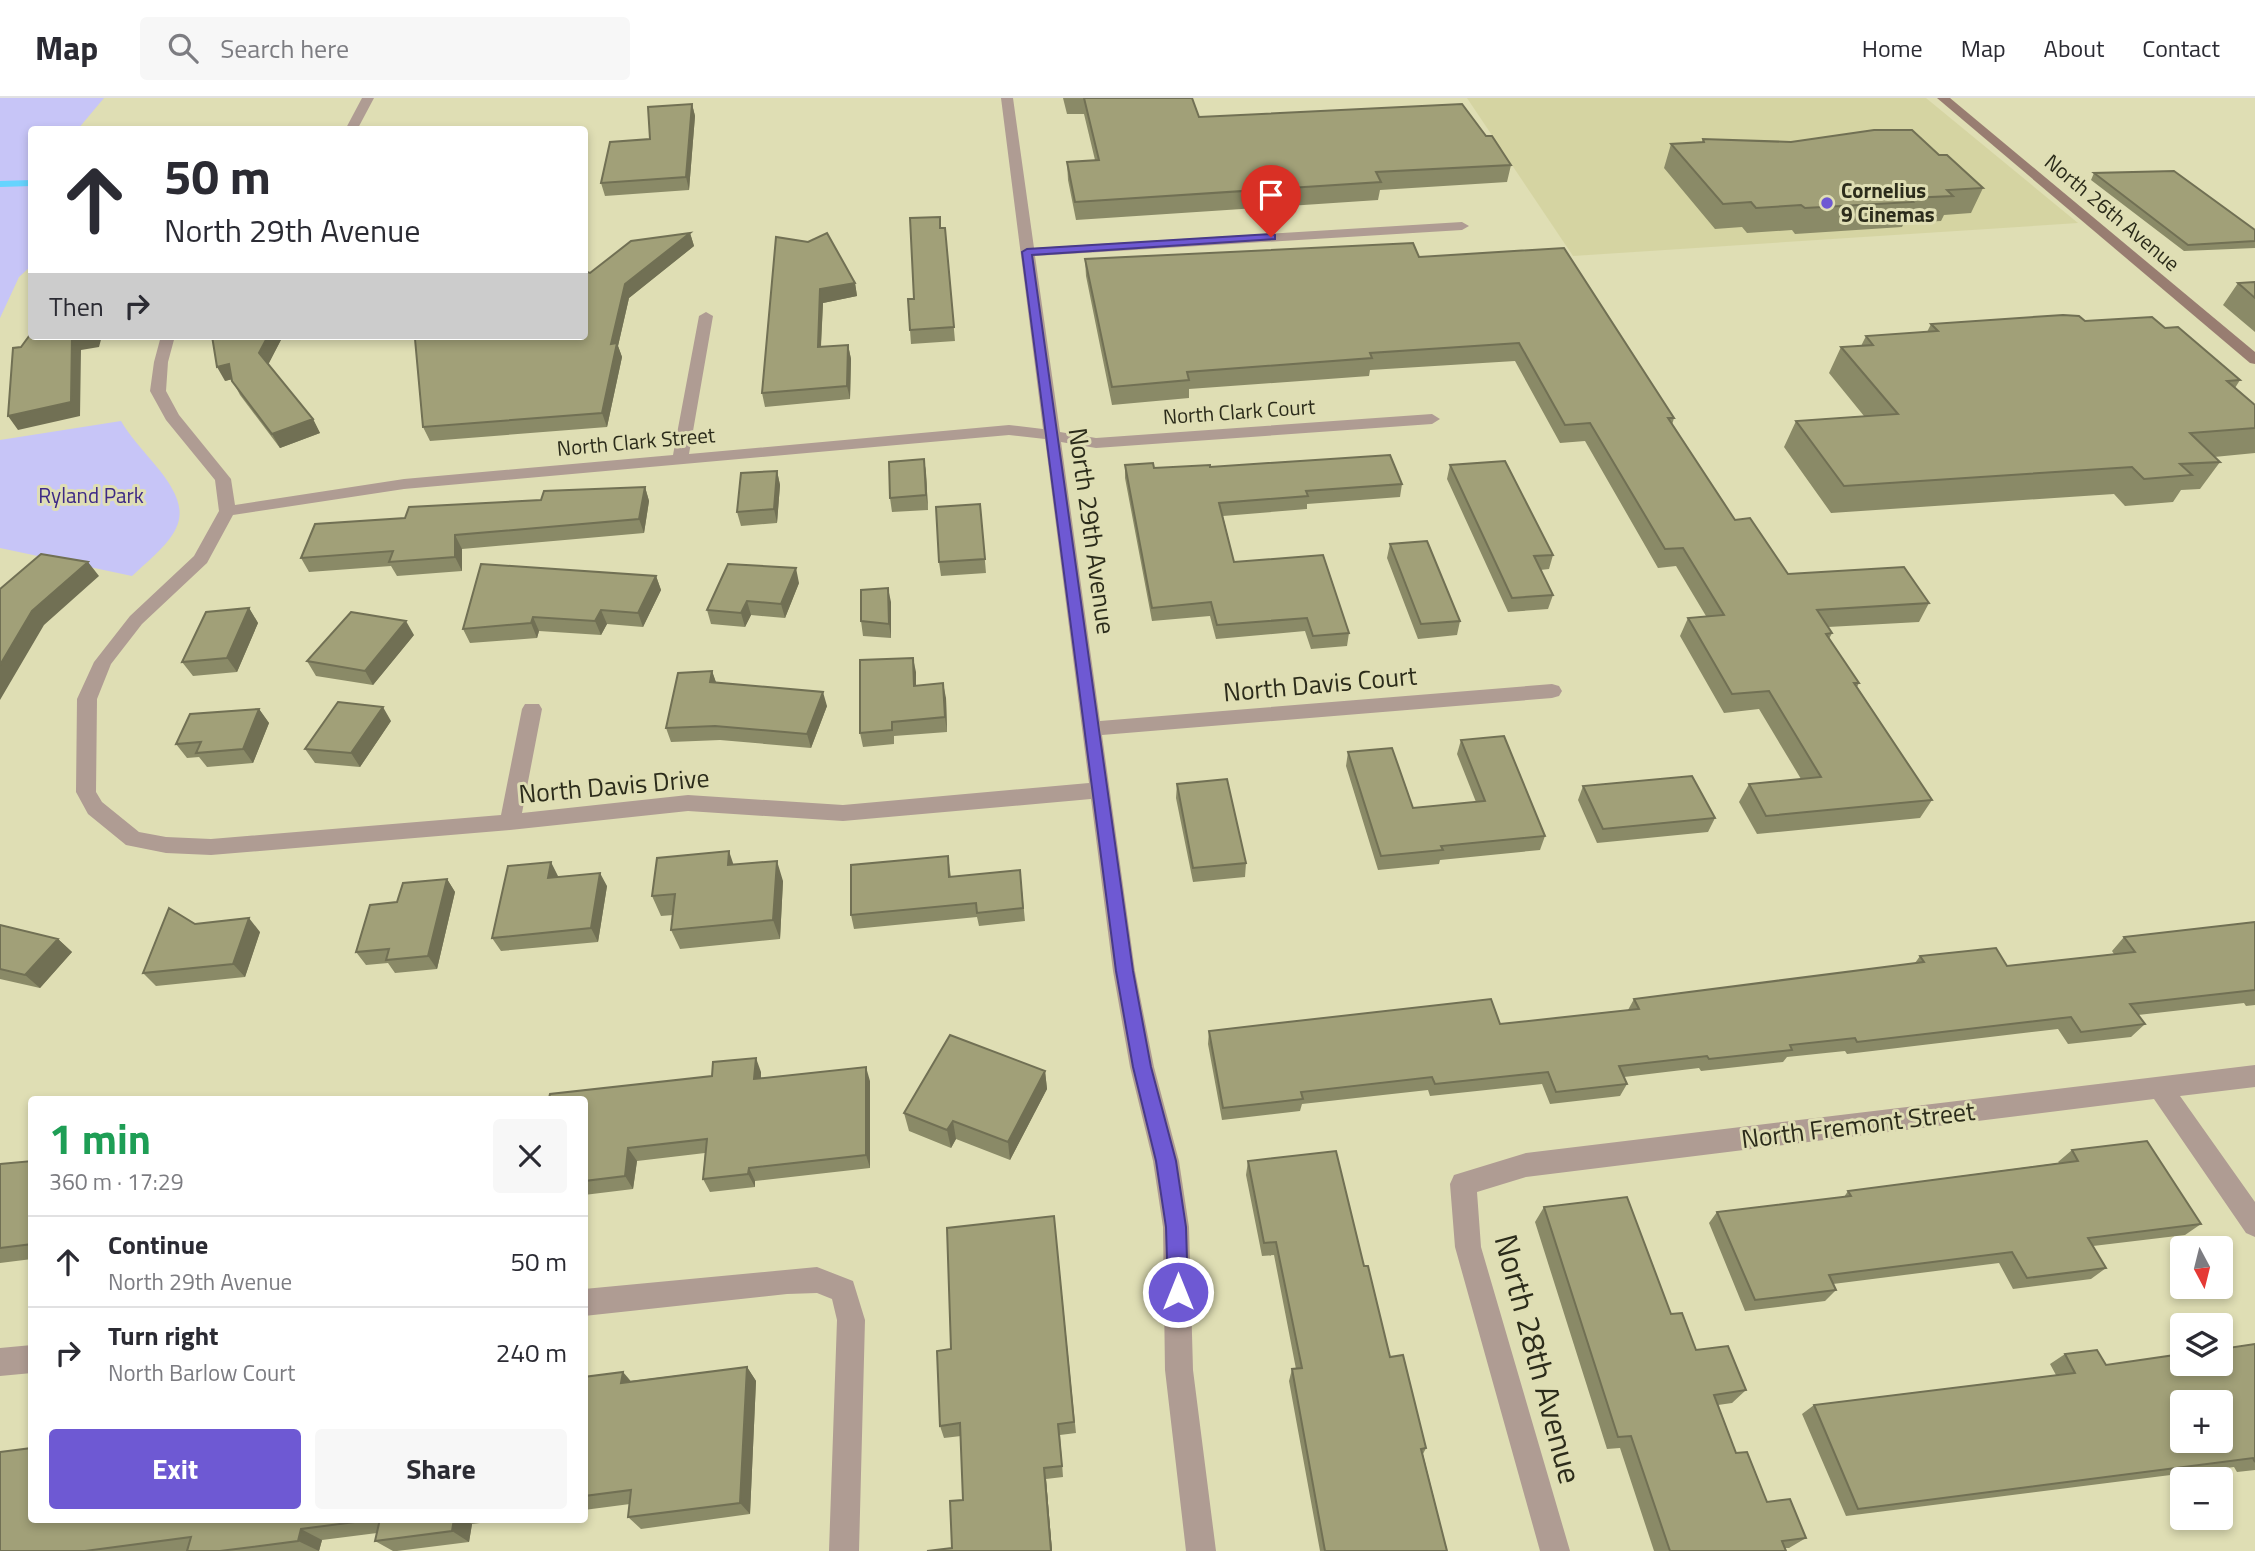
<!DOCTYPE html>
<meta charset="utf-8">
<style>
:root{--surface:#fff;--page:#f7f7f7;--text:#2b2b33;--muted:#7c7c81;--line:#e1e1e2;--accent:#6e59d3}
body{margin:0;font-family:"Titillium Web",sans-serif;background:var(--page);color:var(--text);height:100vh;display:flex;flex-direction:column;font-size:26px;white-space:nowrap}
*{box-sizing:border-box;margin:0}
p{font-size:23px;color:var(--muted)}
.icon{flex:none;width:38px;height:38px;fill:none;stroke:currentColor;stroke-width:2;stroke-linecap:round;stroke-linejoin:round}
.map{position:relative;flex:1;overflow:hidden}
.side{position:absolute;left:28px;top:998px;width:560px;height:427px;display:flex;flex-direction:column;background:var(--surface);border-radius:7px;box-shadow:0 4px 10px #0003}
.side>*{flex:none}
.top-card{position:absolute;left:28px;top:28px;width:560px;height:214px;border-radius:7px;box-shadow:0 4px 10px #0003;background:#fff;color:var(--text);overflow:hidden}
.needle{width:46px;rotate:173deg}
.fabs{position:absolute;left:2170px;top:1138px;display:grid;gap:14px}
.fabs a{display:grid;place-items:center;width:63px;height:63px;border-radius:7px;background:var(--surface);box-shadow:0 4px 10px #0003;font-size:35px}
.pin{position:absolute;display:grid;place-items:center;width:60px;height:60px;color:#fff;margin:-72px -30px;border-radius:50% 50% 50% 0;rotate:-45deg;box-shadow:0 0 7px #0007}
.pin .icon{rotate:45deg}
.me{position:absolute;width:77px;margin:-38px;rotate:0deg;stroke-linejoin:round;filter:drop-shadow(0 0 5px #0008)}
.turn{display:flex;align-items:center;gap:24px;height:147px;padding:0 21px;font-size:32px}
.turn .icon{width:91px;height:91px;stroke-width:2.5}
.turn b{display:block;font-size:49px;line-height:60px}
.then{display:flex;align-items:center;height:66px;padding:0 21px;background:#0003;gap:14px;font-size:26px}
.round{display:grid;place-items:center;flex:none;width:74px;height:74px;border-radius:7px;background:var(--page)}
.overview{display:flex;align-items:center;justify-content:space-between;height:119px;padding:0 21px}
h1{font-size:42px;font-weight:700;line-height:52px;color:#1e9e55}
.button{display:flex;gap:14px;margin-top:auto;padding:14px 21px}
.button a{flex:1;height:80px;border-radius:7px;background:var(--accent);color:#fff;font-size:28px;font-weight:700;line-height:80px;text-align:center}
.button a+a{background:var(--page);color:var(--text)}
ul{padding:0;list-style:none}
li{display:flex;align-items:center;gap:21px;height:91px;padding:0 21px;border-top:2px solid var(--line)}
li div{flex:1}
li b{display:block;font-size:26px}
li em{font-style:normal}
header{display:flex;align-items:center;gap:42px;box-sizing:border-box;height:98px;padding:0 35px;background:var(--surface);border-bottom:2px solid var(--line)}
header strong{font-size:33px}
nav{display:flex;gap:38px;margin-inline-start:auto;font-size:24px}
.search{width:490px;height:63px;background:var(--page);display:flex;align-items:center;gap:18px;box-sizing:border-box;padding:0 24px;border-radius:7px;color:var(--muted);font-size:26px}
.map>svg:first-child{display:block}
</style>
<header>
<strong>Map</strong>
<div class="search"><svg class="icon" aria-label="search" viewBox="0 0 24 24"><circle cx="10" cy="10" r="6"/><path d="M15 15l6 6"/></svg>Search here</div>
<nav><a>Home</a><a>Map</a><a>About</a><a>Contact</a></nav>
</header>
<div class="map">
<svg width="2255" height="1453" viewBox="0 0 2255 1453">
<rect width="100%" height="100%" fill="#dfdeb4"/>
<path fill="#d5d4a2" d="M1467,0H1926L2078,125L1573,158Z"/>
<path fill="#c7c5f7" d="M0,0H104L78,31L32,32L31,168L19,179L0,220Z
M121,323C129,337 141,350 151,362C200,418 181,434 132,478L0,450V342Z"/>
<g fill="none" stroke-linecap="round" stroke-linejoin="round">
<path stroke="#66d4fe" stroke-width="6" d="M0,86L32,85"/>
<path fill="#af9c93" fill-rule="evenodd" d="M362,0H374L357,32H345Z
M1001,0H1013L1034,150L1462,124L1469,128L1462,132L1035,158L1060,334L1096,340L1432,316L1440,321L1432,326L1096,350L1061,344L1100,623L1552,586L1559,588L1562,593L1559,598L1552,600L1102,637L1135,873L1154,969L1179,1063L1189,1129L1193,1272L1216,1453H1186L1165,1272L1163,1129L1153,1063L1130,969L1113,873L1091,701L843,723L688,713L510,732L211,757L166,755L126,747L88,716L76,694L77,601L94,564L130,518L194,458L219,413L215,382L166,322L150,293L154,264L161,238H175L168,264L166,293L179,317L231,381L235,407L404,381L673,357L699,218L706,214L713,218L689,356L1009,327L1043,331ZM1009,337L1045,341L1089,685L843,707L688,697L522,715L542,611L539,606H525L522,611L501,717L211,741L166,739L139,734L102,704L96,694L97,601L111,566L142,526L207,465L233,417L404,391Z
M2255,967V989L2180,998L2255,1104V1139L2246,1135L2154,1001L1526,1079L1477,1094L1481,1149L1570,1453H1540L1455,1149L1450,1086L1454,1077L1526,1055Z
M817,1169L853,1183L865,1222L859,1453H829L837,1222L832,1201L817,1195L787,1196L584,1218V1191Z
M32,1247V1275L0,1278V1250Z"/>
<path fill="#987d71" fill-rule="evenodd" d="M1937,0H1950L2255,254V266L2250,265Z"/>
</g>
<path fill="#8a8a67" d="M1063,0H1192L1199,19L1486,38L1511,67L1507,84L1380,92L1378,102L1076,122L1068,82L1067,64L1095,62L1084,16H1067Z
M692,6L695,18L689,92L605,98L601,85L650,41Z
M1703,41L1939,57L1983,90L1971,115L1944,117L1941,123L1904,125L1902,129L1795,136L1792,132L1747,135L1742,129L1715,131L1664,70L1671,46L1702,44Z
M2094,75L2255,132V150L2184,153L2091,82Z
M941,130H945L955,243L911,246L910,232L914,201Z
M690,135L694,148L629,200L618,248L622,259L607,329L430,343L423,329L584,238L590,175Z
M776,139L855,185L857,198L823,205L821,249L848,247L851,261L850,301L765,309L762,295Z
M1419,159L1674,320L1672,327L1735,422L1788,476L1929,505L1919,524L1828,529L1832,535L1829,541L1859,585L1857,589L1932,702L1920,720L1757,736L1739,704L1749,686L1801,681L1759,611L1724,615L1680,538L1688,520L1706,518L1676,468L1658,470L1585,343L1560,345L1515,263L1370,272L1369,278L1189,291V300L1112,307L1086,178L1085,161Z
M2255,184V234L2223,207L2238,185Z
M2085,223L2165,230L2240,282L2235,290L2255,307V355L2214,359L2220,364L2200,391L2181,392L2173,404L2125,408L2114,396L1831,415L1784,349L1796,323L1864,318L1829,275L1841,249L1861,248L1866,238L1927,234L1931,226Z
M283,238L268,266L313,321L320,335L280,350L240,297L232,281L225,283Z
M924,361L926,375L928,412L892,414L890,400Z
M1125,367L1154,370L1402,386L1400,399L1307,406V411L1223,418L1234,464L1349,535L1347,548L1311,551L1305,533L1216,541L1210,518L1152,523L1125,380Z
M1450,367L1553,457L1549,471L1540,472L1553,497L1548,511L1508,514L1447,381Z
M777,373L780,387L777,425L741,428L737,414Z
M645,389L649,403L644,435L462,451V473L397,478L391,468L309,474L301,460L405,420Z
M980,406L986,475L941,478L939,464Z
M1390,446L1460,523L1457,537L1418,541L1387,460Z
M656,478L661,492L643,529L607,526L601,537L539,533L537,540L470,545L463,531Z
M799,485L785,520L751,517L745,529L711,526L707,512Z
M891,504V540L863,538L861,523Z
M249,510L258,525L237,574L193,578L182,564Z
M414,537L373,587L316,578L307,563Z
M712,573L716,585L827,608L811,650L720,642L671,644L666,630Z
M916,574V588L946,600L947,634L894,638V646L863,649L860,635Z
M259,611L269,625L253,665L207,669L199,659L187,660L176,646Z
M391,623L360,669L315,665L305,651Z
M1461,642L1545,738L1540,752L1440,762L1439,766L1378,772L1346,668L1348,654L1413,710L1476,704L1457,656Z
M1177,686L1246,765L1245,779L1193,784L1176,700Z
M1583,688L1715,720L1708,734L1597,745L1578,702Z
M948,758L951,779L1020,772L1025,823L979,828L977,819L854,831L851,817Z
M734,767L783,783L780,841L680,851L671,832L673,817L661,818L652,798Z
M558,778V779L607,788L598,844L501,853L492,840Z
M447,781L455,794L437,871L395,875L388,865L366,867L356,854L397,804Z
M2255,824V907L2246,908L2244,905L2138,917L2145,926L2131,939L2068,946L2058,931L1847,956L1845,953L1787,959L1783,964L1701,973L1699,970L1624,979L1627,986L1620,998L1550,1006L1542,986L1430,998L1428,992L1302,1006L1300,1013L1222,1022L1208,946L1209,933L1500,926L1628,912L1634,901L1915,865L1920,858L2007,868L2114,856L2112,853L2124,839Z
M195,826L260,834L245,879L156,888L143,875Z
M0,827L58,841L72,854L40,890L0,881Z
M1045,973L1047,991L1010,1062L956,1041L951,1050L909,1033L904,1015Z
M761,974V980L870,983V1070L755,1083V1089L710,1094L703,1081L705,1055L637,1063L633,1091L584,1097V1001Z
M2072,1052L2201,1126L2185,1137L2093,1148L2106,1170L2091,1181L2013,1191L1999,1165L1833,1186L1836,1192L1825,1203L1745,1213L1709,1125L1717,1114L1844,1099L1848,1093L2059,1065L2058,1064Z
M32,1063V1161L0,1165V1066Z
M1248,1063L1364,1168L1390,1259L1426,1350L1423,1356L1447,1453H1320L1289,1283L1292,1271H1296L1274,1157L1262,1158L1246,1077Z
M1544,1109L1671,1216L1696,1252L1746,1292L1732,1305L1718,1307L1736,1355L1767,1404L1806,1440L1789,1450H1785L1786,1453H1654L1620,1350L1607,1351L1535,1124Z
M1054,1118L1076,1335L1060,1337L1063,1379L1046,1381L1052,1453H927L952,1450L963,1402L961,1338L944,1340L940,1328L951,1251Z
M2255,1246V1372L2237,1374L2234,1369L1846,1418L1802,1316L1814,1307L2056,1277L2050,1266L2065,1256L2106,1267Z
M747,1269L756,1283L750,1416L641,1431L628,1419L630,1406L584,1412V1279L630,1283Z
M32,1421H513L472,1426L469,1444L397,1453H393L375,1443L377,1435L322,1442L319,1453H0Z"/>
<path fill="#717054" d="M692,6L695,18L689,92L686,79Z
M690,135L694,148L629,200L618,248L622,259L607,329L602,315L611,246L625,186Z
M855,185L857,198L823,205L820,263L818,249L820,191Z
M72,238H102L99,249L81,252L80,318L18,332L8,318Z
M268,238H283L267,269L259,255Z
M848,247L851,261L850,301L847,288Z
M229,266L237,280L225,283L217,269Z
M313,321L320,335L280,350L272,336Z
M924,361L926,375L928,412L926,397Z
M777,373L780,387L777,425L774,411Z
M645,389L649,403L644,435L639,421Z
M455,437L462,451V473L455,459Z
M88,464L99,478L44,527L0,602V567L32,513Z
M796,470L799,485L785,520L781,506Z
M656,478L661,492L643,529L638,515Z
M888,490L891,504V540L889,526Z
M747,503L751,517L745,529L741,515Z
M249,510L258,525L237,574L227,560Z
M601,512L607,526L601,537L595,523Z
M533,519L539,533L537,540L531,525Z
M406,523L414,537L373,587L365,573Z
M913,560L916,574V602L914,588Z
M712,573L717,587L710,584Z
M943,585L946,600L947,634L945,619Z
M823,594L827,608L811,650L807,636Z
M383,609L391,623L360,669L351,655Z
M259,611L269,625L253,665L243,651Z
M729,753L736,774L728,767Z
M777,763L783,783L780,841L773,822Z
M551,764L558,778L555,793L548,780Z
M600,775L607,788L598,844L591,830Z
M447,781L455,794L437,871L428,858Z
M249,820L260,834L245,879L233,866Z
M58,841L72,854L40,890L25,877Z
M756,960L761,974L760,995L754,981Z
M866,969L870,983V1070L866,1057Z
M1045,973L1047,991L1010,1062L1008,1044Z
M953,1023L956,1041L951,1050L947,1032Z
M628,1050L637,1063L633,1091L625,1078Z
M749,1070L755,1083V1089L748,1076Z
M747,1269L756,1283L750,1416L740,1405Z
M623,1274L635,1288L621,1285Z
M1044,1370L1046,1381L1052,1453H1051Z
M454,1421H464L472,1426L469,1444L452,1433Z
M301,1431L322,1442L319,1453L298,1443Z"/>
<path fill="#a1a078" stroke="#717054" stroke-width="2" fill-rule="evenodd" d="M1084,0H1192L1199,19L1462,6L1486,38H1492L1511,67L1376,74L1381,84L1075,104L1067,64L1099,62Z
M692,6L686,79L601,85L610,44L650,41L648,9Z
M1874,32H1912L1939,57H1947L1983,90L1947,92L1953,98L1909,100L1913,104L1805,110L1801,107L1756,110L1751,104L1723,106L1671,46L1704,44L1703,41L1791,44Z
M2174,73L2255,132V143L2188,147L2094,75Z
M940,119V130H945L954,229L910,232L908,201H914L910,120Z
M690,135L625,186L611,246L617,245L602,315L423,329L415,241L418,238H584V173L590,175L631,143Z
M827,135L855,185L820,191L818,249L848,247L847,288L762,295L776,139L808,144Z
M1413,145L1419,159L1564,150L1674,320H1668L1735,422L1750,420L1788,476L1904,469L1929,505L1817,512L1832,535L1826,536L1859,585H1854L1932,702L1766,718L1749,686L1821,679L1769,593L1732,596L1688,520L1724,517L1683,450L1665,451L1590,325L1565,327L1519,245L1370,255L1372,260L1187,274L1189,282L1112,289L1085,161Z
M2255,184V200L2238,185Z
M2063,217L2079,218L2085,223L2152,219L2165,230L2178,229L2240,282L2227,283L2255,307V330L2190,335L2220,364L2180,366L2192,377L2144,381L2132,369L1844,388L1796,323L1898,316L1841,249L1873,247L1866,238L1938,233L1931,226Z
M32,234V238H72L71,304L8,318L13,250L21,249Z
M212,238H268L259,255L313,321L272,336L232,283L229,266L217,269Z
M1390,357L1402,386L1306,393L1308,398L1219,405L1234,464L1323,457L1349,535L1313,538L1307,520L1217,527L1211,504L1152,510L1125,367L1153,365L1154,370L1210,367V369Z
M924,361L926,397L890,400L889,364Z
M1505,363L1553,457L1534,458L1553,497L1512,500L1450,367Z
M777,373L774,411L737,414L741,375Z
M645,389L639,421L455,437V459L389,464L393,453L301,460L315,426L405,420L409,409L541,402L544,393Z
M980,406L985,461L939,464L936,409Z
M1427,443L1460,523L1421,526L1390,446Z
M41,456L88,464L32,513L0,567V491Z
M481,466L656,478L638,515L601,512L595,523L533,519L531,525L463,531Z
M728,466L796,470L781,506L747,503L741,515L707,512Z
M888,490L889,526L861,523V492Z
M249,510L227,560L182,564L206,514Z
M351,514L406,523L365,573L307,563Z
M913,560L914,588L943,585L945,619L892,624V632L860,635V562Z
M712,573L710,584L823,594L807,636L715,628L666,630L678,575Z
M338,604L383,609L351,655L305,651Z
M259,611L243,651L196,655L201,644L176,646L190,616Z
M1504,638L1545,738L1441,748L1443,752L1381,758L1348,654L1392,650L1413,710L1485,703L1461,642Z
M1692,678L1715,720L1603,731L1583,688Z
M1227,681L1246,765L1193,770L1177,686Z
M729,753L728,767L777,763L773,822L671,832L675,796L652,798L657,760Z
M948,758L949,779L1020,772L1023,810L977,815L976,805L851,817V767Z
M551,764L548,780L600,775L591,830L492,840L508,768Z
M447,781L428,858L386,862L389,851L356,854L370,807L397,804L403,785Z
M169,810L195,826L249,820L233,866L143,875Z
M2255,824V892L2130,906L2145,926L2081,934L2071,919L1857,944L1855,940L1790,947L1792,952L1709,961L1707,958L1619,968L1627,986L1556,994L1548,974L1435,986L1432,979L1301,994L1303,1001L1223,1010L1209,933L1491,901L1500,926L1639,911L1634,901L1924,864L1920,858L1996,850L2007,868L2135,854L2124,839Z
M0,827L58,841L25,877L0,871Z
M950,937L1045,973L1008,1044L953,1023L947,1032L904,1015Z
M756,960L754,981L866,969V1057L749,1070L748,1076L703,1081L707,1041L628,1050L625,1078L584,1083V1001H541L549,1000L550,996L712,978L713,964Z
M2147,1043L2201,1126L2088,1140L2106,1170L2027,1180L2012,1154L1829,1177L1836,1192L1755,1202L1717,1114L1851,1098L1848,1093L2078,1063L2072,1052Z
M1336,1053L1364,1168H1368L1390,1259L1403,1257L1426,1350L1421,1351L1447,1453H1325L1292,1271L1302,1270L1276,1144L1264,1145L1248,1063Z
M32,1063V1146L0,1150V1066Z
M1627,1099L1671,1216L1682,1215L1696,1252L1728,1248L1746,1292L1714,1297L1736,1355L1747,1354L1767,1404L1790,1401L1806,1440L1782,1443L1786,1453H1670L1631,1338L1618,1339L1544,1109Z
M1054,1118L1074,1324L1058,1326L1062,1368L1044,1370L1051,1453H927L952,1450L950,1403L963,1402L960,1325L940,1328L937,1253L951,1251L947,1130Z
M2255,1246V1364L2253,1360L1858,1411L1814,1307L2075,1275L2065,1256L2097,1252L2106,1267L2182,1256V1265H2221V1251ZM2182,1304H2221V1342H2182Z
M747,1269L740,1405L628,1419L631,1392L584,1398V1279L623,1274L621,1285Z
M32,1350V1421H378L301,1431L298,1443L220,1453H187L191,1439L85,1453H0V1354Z
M380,1421H454L452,1433L375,1443Z"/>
<path fill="#6e59d3" stroke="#483a89" stroke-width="2" d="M1271,136L1275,137V141L1032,157L1133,873L1151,969L1176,1063L1186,1129L1188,1194L1185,1201L1178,1204L1171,1201L1168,1194L1166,1129L1156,1063L1133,969L1116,873L1022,154L1027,151Z"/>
<circle fill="#6e59d3" stroke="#dfdeb4" stroke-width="2.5" cx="1827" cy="105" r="7"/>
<g text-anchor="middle" stroke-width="6" stroke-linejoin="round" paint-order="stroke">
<g font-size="21" font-weight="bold" fill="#2c2c1b" stroke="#dfdeb4" text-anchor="start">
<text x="1841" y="100">Cornelius<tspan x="1841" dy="24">9 Cinemas</tspan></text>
</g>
<g font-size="21" fill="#2c2c1b" stroke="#dfdeb4">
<text transform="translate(2112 115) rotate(40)" y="7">North 26th Avenue</text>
<text transform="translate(1239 314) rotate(-4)" y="7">North Clark Court</text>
<text transform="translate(636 344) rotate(-5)" y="7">North Clark Street</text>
</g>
<g font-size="21" fill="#3d2986" stroke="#dfdeb4">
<text x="91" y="405">Ryland Park</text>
</g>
<g font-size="26" fill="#2c2c1b" stroke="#dfdeb4">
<text transform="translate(1092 433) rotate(82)" y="9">North 29th Avenue</text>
<text transform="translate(1320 586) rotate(-5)" y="9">North Davis Court</text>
<text transform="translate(614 688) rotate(-5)" y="9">North Davis Drive</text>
<text transform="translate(1858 1027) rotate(-7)" y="9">North Fremont Street</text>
</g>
<g font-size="32" fill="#2c2c1b" stroke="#dfdeb4">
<text transform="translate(1538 1261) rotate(75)" y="11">North 28th Avenue</text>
</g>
</g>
</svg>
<div class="fabs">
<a><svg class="needle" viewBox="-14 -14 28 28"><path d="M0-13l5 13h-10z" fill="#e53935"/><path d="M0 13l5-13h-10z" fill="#7c7c81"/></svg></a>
<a><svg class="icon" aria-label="layers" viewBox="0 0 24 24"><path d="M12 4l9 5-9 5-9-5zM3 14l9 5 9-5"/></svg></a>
<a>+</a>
<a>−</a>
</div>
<div class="pin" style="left:1271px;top:139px;background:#d93025"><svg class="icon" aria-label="arrive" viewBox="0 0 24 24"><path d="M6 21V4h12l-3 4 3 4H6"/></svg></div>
<svg class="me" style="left:1178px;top:1194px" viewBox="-20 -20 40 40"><circle r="17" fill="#6e59d3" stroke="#fff" stroke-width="3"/><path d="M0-11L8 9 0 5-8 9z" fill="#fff"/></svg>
<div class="top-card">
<div class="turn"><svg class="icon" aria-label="ahead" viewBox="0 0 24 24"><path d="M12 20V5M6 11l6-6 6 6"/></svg><div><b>50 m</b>North 29th Avenue</div></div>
<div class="then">Then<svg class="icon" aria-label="right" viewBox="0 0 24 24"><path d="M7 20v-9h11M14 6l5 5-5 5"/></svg></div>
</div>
<section class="side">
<div class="overview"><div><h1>1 min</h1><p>360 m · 17:29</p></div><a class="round"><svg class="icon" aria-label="close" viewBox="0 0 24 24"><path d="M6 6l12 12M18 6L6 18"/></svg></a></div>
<ul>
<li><svg class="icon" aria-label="ahead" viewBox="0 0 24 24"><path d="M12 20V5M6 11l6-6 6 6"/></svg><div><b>Continue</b><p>North 29th Avenue</p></div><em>50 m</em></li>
<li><svg class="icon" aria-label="right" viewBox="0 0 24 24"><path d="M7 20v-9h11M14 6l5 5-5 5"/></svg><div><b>Turn right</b><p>North Barlow Court</p></div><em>240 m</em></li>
</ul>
<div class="button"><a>Exit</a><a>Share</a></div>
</section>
</div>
